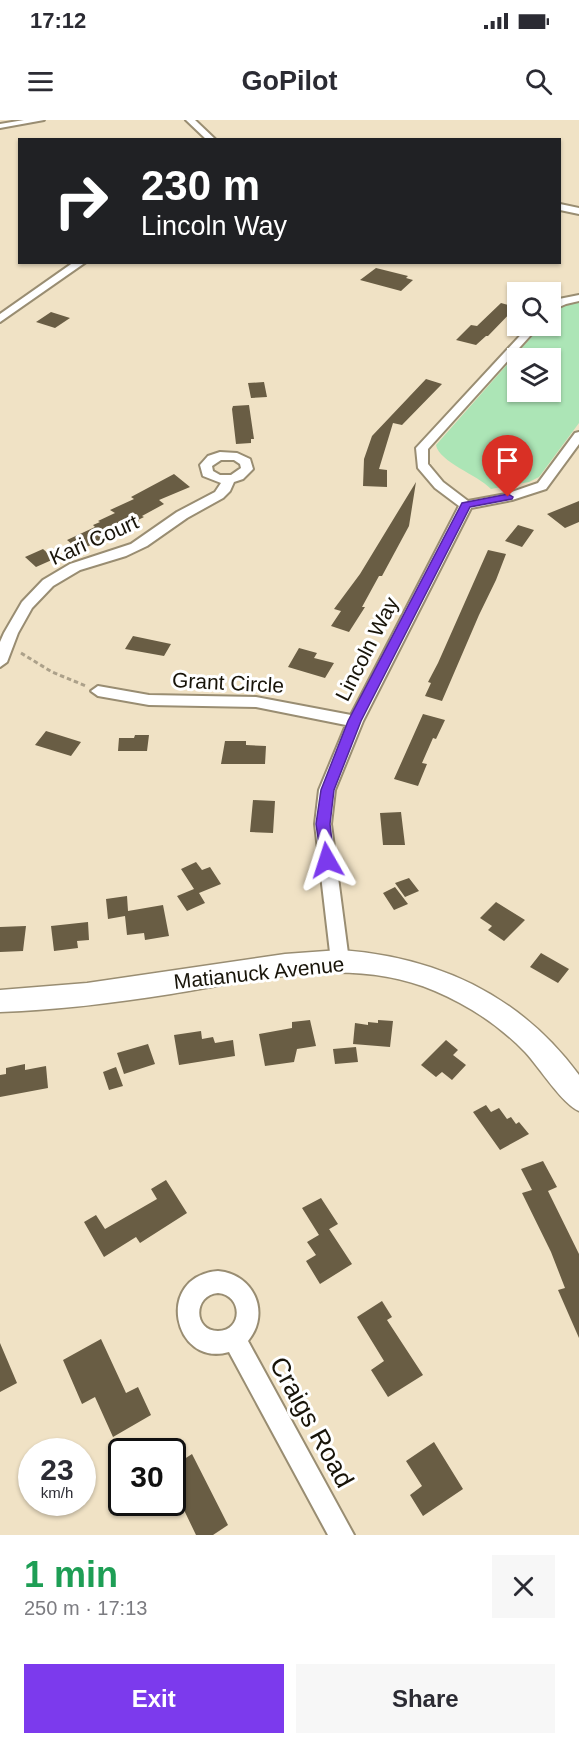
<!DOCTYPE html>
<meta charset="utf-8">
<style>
:root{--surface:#fff;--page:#f7f7f7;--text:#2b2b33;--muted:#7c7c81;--accent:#7c3aed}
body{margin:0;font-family:Helvetica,sans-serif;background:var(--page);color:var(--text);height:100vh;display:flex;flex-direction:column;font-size:22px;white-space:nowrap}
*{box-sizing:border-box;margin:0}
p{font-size:20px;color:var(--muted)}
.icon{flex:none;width:33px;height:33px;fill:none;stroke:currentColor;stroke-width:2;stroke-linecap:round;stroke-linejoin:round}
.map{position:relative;height:1415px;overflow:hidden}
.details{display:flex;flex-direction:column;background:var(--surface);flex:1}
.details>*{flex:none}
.top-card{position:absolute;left:18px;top:18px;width:543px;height:126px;border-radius:0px;box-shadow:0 2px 4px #0004;background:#202124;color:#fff;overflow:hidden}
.tools{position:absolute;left:507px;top:162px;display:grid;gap:12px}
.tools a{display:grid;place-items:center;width:54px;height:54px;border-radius:0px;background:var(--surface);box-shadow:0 2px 4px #0004;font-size:30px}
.speed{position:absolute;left:18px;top:1318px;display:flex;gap:12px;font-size:30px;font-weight:700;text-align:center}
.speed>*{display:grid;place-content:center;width:78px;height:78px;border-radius:50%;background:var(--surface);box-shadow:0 2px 4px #0004;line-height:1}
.speed small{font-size:15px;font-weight:400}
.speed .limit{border:3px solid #111;border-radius:9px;background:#fff;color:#111}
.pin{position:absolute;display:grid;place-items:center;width:51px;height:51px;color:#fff;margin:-62px -26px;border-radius:50% 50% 50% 0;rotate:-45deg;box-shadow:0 0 6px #0007}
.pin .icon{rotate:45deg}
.me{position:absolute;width:66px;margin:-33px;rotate:354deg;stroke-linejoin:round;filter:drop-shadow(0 0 4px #0008)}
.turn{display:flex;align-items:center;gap:21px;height:126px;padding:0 24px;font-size:27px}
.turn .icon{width:78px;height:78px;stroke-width:2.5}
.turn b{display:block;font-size:42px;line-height:51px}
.round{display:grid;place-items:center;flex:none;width:63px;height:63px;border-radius:0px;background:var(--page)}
.summary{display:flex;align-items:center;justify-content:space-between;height:102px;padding:0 24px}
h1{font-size:36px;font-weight:700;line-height:45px;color:#1e9e55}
.primary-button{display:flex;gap:12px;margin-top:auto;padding:12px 24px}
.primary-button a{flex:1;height:69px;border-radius:0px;background:var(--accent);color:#fff;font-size:24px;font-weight:700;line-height:69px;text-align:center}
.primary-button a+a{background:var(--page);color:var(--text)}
.status{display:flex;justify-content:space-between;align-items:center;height:42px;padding:0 30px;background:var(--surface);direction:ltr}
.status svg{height:16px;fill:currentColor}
header{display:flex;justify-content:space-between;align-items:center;height:78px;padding:0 24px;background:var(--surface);font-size:27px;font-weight:700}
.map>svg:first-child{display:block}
</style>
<div class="status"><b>17:12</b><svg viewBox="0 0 49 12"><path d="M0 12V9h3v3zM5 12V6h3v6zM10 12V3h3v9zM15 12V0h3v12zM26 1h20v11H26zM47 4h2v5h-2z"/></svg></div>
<header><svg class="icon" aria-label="menu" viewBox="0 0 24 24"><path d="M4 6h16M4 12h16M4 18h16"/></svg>GoPilot<svg class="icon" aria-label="search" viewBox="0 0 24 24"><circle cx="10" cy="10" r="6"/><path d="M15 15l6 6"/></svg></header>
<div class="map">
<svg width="579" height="1415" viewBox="0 0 579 1415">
<rect width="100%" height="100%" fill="#f0e2c5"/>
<path fill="#ace5b6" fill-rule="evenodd" d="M579,181V303L539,357L529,362L491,369C478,355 439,342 436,325L541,206H550L551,195L564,185ZM518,238H550V272H518Z"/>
<path fill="#695d44" d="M376,148L408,156L406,158L413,160L401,171L360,160Z
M501,183L516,187L488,216H486L476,225L456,220L471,205L477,206Z
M51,192L70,198L55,208L36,202Z
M426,259L442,264L402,305L393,303L379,349L387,350V367L363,366L364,339L372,316Z
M264,262L267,277L251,278L248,263Z
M249,285L254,319H251V323L236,324L232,289L233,286Z
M174,354L190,367L159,380L164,384L142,396L144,397L138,400L139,401L123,409L125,411L79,430L67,420L95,407L93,405L100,402L98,401L115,393L110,390L134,379L131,377Z
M416,362L409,406L382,456H379L362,487H365L349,512L331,506L341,491L334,489L360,454Z
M579,381V402L565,408L547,394Z
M518,405L534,410L522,427L505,421Z
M43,429L54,439L36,447L25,437Z
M488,430L506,434L496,460L479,495L442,581L425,576L431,563L428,562L438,543Z
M133,516L171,524L164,536L125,529Z
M299,528L317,533L314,538L334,543L325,558L288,547Z
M423,594L445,600L436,619L433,618L422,643L427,644L418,666L394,659Z
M46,611L81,622L71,636L35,625Z
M135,615H149L147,631H118L119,618H134Z
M225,621H246V625L266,626L265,644H221Z
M253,680L275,681L273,713L250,712Z
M401,692L405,725H383L380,693Z
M196,742L202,750L210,747L221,764L199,773L205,783L187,791L177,776L194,769L181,749Z
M409,758L419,771L405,777L395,763Z
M395,767L408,784L394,790L383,773Z
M127,776L128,791L163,785L169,816L145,820L144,813L127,815L125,796L108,799L106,779Z
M496,782L525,800L504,821L488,810L492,806L480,798Z
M88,802L89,820L77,821L78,828L54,831L51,806Z
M26,806L23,831L0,832V807Z
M541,833L569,849L558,863L530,847Z
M310,900L316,926L297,929L294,942L265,946L259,914L292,908V902Z
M378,900L393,901L390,927L353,924L355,903L368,905V902L378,903Z
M201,911L202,919L213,917L215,923L233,920L235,936L179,945L174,915Z
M446,920L458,930L453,935L466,945L452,960L442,952L436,957L421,945Z
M148,924L155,944L124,954L117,933Z
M356,927L358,942L335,944L333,929Z
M25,944V950L46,946L48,968L0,977V955L6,954V948Z
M116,947L123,966L109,970L103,952Z
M486,985L491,992L499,988L507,999L511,997L516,1004L519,1002L529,1014L500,1030L473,992Z
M543,1041L557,1067L548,1071L579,1134V1218L558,1170L565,1168L551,1132L522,1073L532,1070L521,1049Z
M166,1060L187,1093L140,1123L136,1117L104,1137L84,1102L96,1095L105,1109L157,1079L151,1069Z
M321,1078L338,1104L319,1115L302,1088Z
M329,1109L352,1144L320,1164L306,1141L316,1135L307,1122Z
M382,1181L392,1197L387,1200L423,1255L388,1277L371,1250L384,1241L357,1197Z
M101,1219L126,1273L138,1267L151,1295L113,1317L95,1277L82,1284L63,1240Z
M0,1223L17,1263L0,1272Z
M434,1322L463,1369L423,1396L410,1375L422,1366L406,1341Z
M192,1334L228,1405L213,1415H196L172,1365V1347Z"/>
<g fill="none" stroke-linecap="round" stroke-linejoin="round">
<g stroke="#998d72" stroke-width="4">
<path id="street" d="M24,0H44L0,8V4Z
M186,0H195L216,20H207Z
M560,84L579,88V94L560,90Z
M74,142H86L0,202V194Z
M579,175V181L566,184L550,191V184L559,179Z
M529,206H539L428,329V344L443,362L468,381L506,374L538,363L575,313L579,312V324L546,369L512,380L471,388L363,601L335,670L331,704L349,841L346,846L340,848L334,846L331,841L315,704L319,670L346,605L256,587L149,585L98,576L91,571L98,566L149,575L256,577L351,595L459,386L435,368L418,348L416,328Z
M220,332L237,333L250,339L253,349L243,359L234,362L230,371L223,378L187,398L147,426L126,436L80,450L53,466L32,488L18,513L7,542L0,547V522L4,513L22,482L43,460L70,444L131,424L177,392L215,372L221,363L203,356L200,345L208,336ZM221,340H234L240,344L241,348L231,355H220L213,351L212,346Z
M218,1151C254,1154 271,1193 248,1221L354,1415H328L229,1232C173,1248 154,1156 218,1151ZM218,1173C243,1175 243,1211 218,1211C193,1211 193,1175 218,1173Z"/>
</g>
<g stroke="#998d72" stroke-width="3">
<path id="secondary" d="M340,830C438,837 520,875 579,955V991C563,985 539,947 525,932C500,906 468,885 435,871C352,835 257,860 171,874C114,883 58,890 0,892V870L87,863L285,834Z"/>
</g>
<path stroke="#aca18a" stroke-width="3" stroke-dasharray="4.5 3" stroke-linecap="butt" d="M21,533L52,552L86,566"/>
<use href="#street" fill="#fff" fill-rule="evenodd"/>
<use href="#secondary" fill="#fff" fill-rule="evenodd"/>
</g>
<path fill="#7c3aed" stroke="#51269a" stroke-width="1.5" d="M508,374L513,377L512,379L470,387L361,601L334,670L330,704L334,740L332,744H322L316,704L321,670L348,601L462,383Z"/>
<g text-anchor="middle" stroke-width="6" stroke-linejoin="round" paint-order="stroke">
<g font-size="21" fill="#181409" stroke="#fff">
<text transform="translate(94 420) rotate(-24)" y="7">Kari Court</text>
<text transform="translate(367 529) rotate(-63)" y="7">Lincoln Way</text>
<text transform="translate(228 563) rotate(3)" y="7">Grant Circle</text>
<text transform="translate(259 853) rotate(-6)" y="7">Matianuck Avenue</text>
</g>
<g font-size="26" fill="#181409" stroke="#fff">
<text transform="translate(312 1302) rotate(61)" y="9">Craigs Road</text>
</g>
</g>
</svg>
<div class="tools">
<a><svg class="icon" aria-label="search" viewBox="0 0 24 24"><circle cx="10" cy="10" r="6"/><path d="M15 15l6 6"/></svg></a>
<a><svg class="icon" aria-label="layers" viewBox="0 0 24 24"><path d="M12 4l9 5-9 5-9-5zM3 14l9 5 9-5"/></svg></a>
</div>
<div class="speed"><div>23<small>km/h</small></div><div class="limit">30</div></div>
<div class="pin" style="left:508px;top:377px;background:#d93025"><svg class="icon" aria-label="arrive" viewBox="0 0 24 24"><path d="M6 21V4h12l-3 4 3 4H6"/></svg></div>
<svg class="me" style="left:327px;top:740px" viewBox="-20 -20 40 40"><path d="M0-17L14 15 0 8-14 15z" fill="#7c3aed" stroke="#fff" stroke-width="4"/></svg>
<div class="top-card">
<div class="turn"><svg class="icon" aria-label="right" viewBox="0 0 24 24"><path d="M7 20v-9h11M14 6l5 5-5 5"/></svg><div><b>230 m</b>Lincoln Way</div></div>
</div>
</div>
<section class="details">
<div class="summary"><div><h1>1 min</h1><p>250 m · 17:13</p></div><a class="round"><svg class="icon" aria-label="close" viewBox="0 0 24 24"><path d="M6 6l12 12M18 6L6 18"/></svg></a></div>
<div class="primary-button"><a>Exit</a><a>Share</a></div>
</section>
